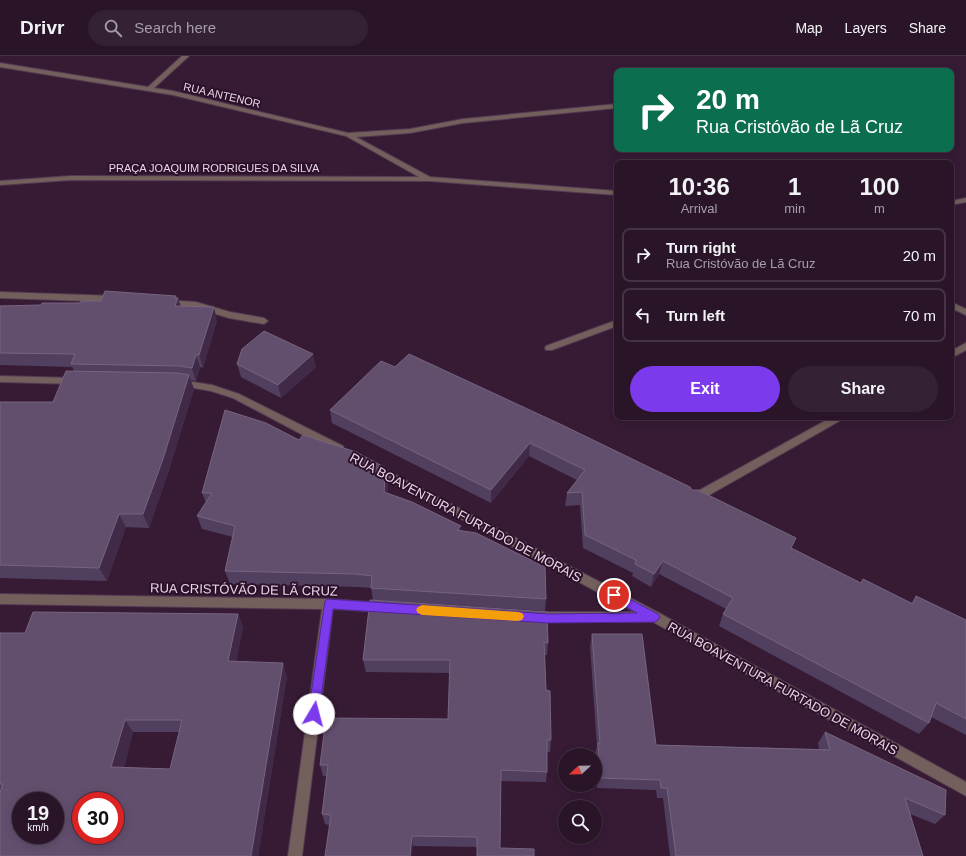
<!DOCTYPE html>
<meta charset="utf-8">
<style>
:root{--surface:#291428;--page:#352134;--text:#f1f3f6;--muted:#a59ea8;--line:#453345;--accent:#7c3aed}
body{margin:0;font-family:Arial,sans-serif;background:var(--page);color:var(--text);height:100vh;display:flex;flex-direction:column;font-size:15px;white-space:nowrap}
*{box-sizing:border-box;margin:0}
p{font-size:13px;color:var(--muted)}
.icon{flex:none;width:22px;height:22px;fill:none;stroke:currentColor;stroke-width:2;stroke-linecap:round;stroke-linejoin:round}
.map{position:relative;flex:1;overflow:hidden}
.drawer{position:absolute;left:614px;top:104px;width:340px;height:260px;display:flex;flex-direction:column;background:var(--surface);border-radius:8px;box-shadow:0 2px 10px #0003,0 0 0 1px var(--line)}
.drawer>*{flex:none}
.banner{position:absolute;left:614px;top:12px;width:340px;height:84px;border-radius:8px;box-shadow:0 2px 10px #0003,0 0 0 1px var(--line);background:#0b6e4f;color:#fff;overflow:hidden}
.needle{width:26px;rotate:248deg}
.controls{position:absolute;left:558px;top:692px;display:grid;gap:8px}
.controls a{display:grid;place-items:center;width:44px;height:44px;border-radius:50%;background:var(--surface);box-shadow:0 2px 10px #0003,0 0 0 1px var(--line);font-size:20px}
.speed{position:absolute;left:12px;top:736px;display:flex;gap:8px;font-size:20px;font-weight:700;text-align:center}
.speed>*{display:grid;place-content:center;width:52px;height:52px;border-radius:50%;background:var(--surface);box-shadow:0 2px 10px #0003,0 0 0 1px var(--line);line-height:1}
.speed small{font-size:10px;font-weight:400}
.speed .limit{border:6px solid #d22;background:#fff;color:#111}
.pin{position:absolute;display:grid;place-items:center;width:34px;height:34px;color:#fff;margin:-17px;border:2px solid #fff;border-radius:50%;box-shadow:0 1px 4px #0007}
.me{position:absolute;width:44px;margin:-22px;rotate:8deg;stroke-linejoin:round;filter:drop-shadow(0 0 3px #0008)}
.turn{display:flex;align-items:center;gap:14px;height:84px;padding:0 16px;font-size:18px}
.turn .icon{width:52px;height:52px;stroke-width:2.5}
.turn b{display:block;font-size:28px;line-height:34px}
.eta{display:flex;justify-content:space-evenly;align-items:center;height:68px;text-align:center}
.eta b{font-size:24px;font-weight:700;line-height:28px}
.primary-button{display:flex;gap:8px;margin-top:auto;padding:8px 16px}
.primary-button a{flex:1;height:46px;border-radius:24px;background:var(--accent);color:#fff;font-size:16px;font-weight:700;line-height:46px;text-align:center}
.primary-button a+a{background:var(--page);color:var(--text)}
ul{padding:0;list-style:none}
li{display:flex;align-items:center;gap:12px;height:54px;margin:0 8px 6px;padding:0 8px;border:2px solid var(--line);border-radius:8px}
li div{flex:1}
li b{display:block;font-size:15px}
li em{font-style:normal}
header{display:flex;align-items:center;gap:24px;box-sizing:border-box;height:56px;padding:0 20px;background:var(--surface);border-bottom:1px solid var(--line)}
header strong{font-size:19px}
nav{display:flex;gap:22px;margin-inline-start:auto;font-size:14px}
.search{width:280px;height:36px;background:var(--page);display:flex;align-items:center;gap:10px;box-sizing:border-box;padding:0 14px;border-radius:22px;color:var(--muted);font-size:15px}
.map>svg:first-child{display:block}
</style>
<header>
<strong>Drivr</strong>
<div class="search"><svg class="icon" aria-label="search" viewBox="0 0 24 24"><circle cx="10" cy="10" r="6"/><path d="M15 15l6 6"/></svg>Search here</div>
<nav><a>Map</a><a>Layers</a><a>Share</a></nav>
</header>
<div class="map">
<svg width="966" height="800" viewBox="0 0 966 800">
<rect width="100%" height="100%" fill="#371b35"/>
<g fill="none" stroke-linecap="round" stroke-linejoin="round">
<g stroke="#533951" stroke-width="2">
<path id="service" d="M617,264V270L552,294H546L545,292L546,290Z
M966,287V294L951,302V295Z
M832,361H845L843,363L697,446H689L688,443L689,440Z"/>
</g>
<g stroke="#533951" stroke-width="2">
<path id="minor" d="M182,0H189L154,32L173,35L348,77L410,73L463,63L617,48V52L463,67L410,77L356,81L430,121L617,135V139L429,125L71,124L0,129V125L71,120L419,121L346,80L173,39L0,11V7L148,31Z
M966,142V146L951,149V145Z
M0,236L116,240L120,243L116,246L0,242Z
M166,244L196,246L230,256L264,262L268,265L264,268L229,262L196,252L163,249L162,247L163,245Z
M951,246L966,253V259L951,252Z
M0,320L76,322L81,325L76,328L0,326Z
M180,324L212,329L239,338L343,390L344,393L343,396H335L233,342L211,335L177,329L175,327Z
M375,408L659,557L966,726V740L653,566H535L531,565L529,561L531,557L535,556H635L371,415L370,412L371,409Z
M0,538L328,543L385,547L387,551L385,555L381,556L333,553L302,800H288L322,553L0,548Z"/>
</g>
<use href="#service" fill="#735f5b" fill-rule="evenodd"/>
<use href="#minor" fill="#735f5b" fill-rule="evenodd"/>
</g>
<path fill="#513f5f" fill-rule="evenodd" d="M176,242L181,251L217,264L203,312L200,311L196,325L190,324L194,333L168,417L149,472L126,471L107,525L0,522V346H53L74,315L72,311L0,309V250L41,249Z
M237,308L316,311L281,342L241,321Z
M395,311L692,434L792,492L860,527L911,547L916,540L966,564V679L931,661L929,667L919,678L719,570L723,558L726,553L659,518L651,531L632,520L633,517L583,492L580,449L565,450L567,437L577,424L529,400L491,447L332,367L330,354Z
M299,384L386,412L388,425L387,437L461,470V475L546,543L545,555L373,544L371,532L358,531L230,528L225,515L233,481L202,473L197,460L206,447L202,437Z
M370,544L548,587L547,599H545L546,634L551,684L550,696H547V716L546,726L500,725V792L534,800L477,791L413,790L325,768L322,758L327,720H323L320,709L448,663L450,617L366,616L363,604Z
M238,558L243,571L236,606L287,620L258,800H0V577H25ZM133,676H179L170,713L124,711Z
M592,578L656,689L819,693L818,687L825,676L945,759L935,768L910,758L923,800H670L663,742H657L656,734L597,732L595,697L597,691L590,590Z"/>
<path fill="#402a48" d="M176,240L177,244L178,242L182,254L175,250Z
M214,251L217,264L203,312L199,299Z
M313,298L316,311L281,342L278,329Z
M196,299L200,311L196,325L192,312Z
M189,319L194,333L168,417L149,472L143,458Z
M530,387L529,400L491,447V434Z
M386,412L388,425L385,449L384,436Z
M119,458L126,471L107,525L99,512Z
M461,470L462,483L457,474Z
M663,505L659,518L651,531L654,518Z
M238,558L243,571L234,618L228,605Z
M283,607L287,620L258,800H251Z
M125,664L133,676L121,722L111,711Z
M412,780L413,790L412,800H410Z"/>
<path fill="#624f6e" stroke="#776480" fill-rule="evenodd" d="M105,235L176,240L175,242H178L175,250L214,251L199,299H196L192,312L179,310L71,308L75,298L0,297V250L41,249L42,247H80L81,245H101Z
M264,275L313,298L278,329L237,308L242,293Z
M409,298L560,368L690,431L692,434H698L796,482L791,492L861,527L863,523L913,548L916,540L966,564V663L936,647L929,667L723,558L733,542L663,505L654,518L635,508L636,504L585,479L582,436L567,437L585,414L530,387L491,434L330,354L381,305L395,311Z
M66,315L178,317L189,319L163,403L143,458H119L99,512L0,509V346H53Z
M225,354L266,367L299,384L303,379L356,396L386,412L384,436L412,446L461,470L457,474L476,477L545,511L546,543L371,532L372,520L356,518L225,515L235,470L197,460L212,437H202Z
M370,544L547,556L548,587L544,586L546,634L550,635L551,684H547V716L501,714L500,792L534,793V800H477V781L412,780L410,800H325L331,759L322,758L328,709H320L326,662L448,663L450,604H363Z
M33,556L238,558L228,605L283,607L251,800H0V737L3,728H0V577H25ZM125,664H182L170,713L111,711ZM21,745H55V779H21ZM81,745H115V779H81Z
M592,578H642L656,689L830,694L825,676L946,734L945,759L905,742L923,800H676L667,732H661L660,724L600,722L598,687H600Z"/>
<path fill="#7c3aed" stroke="#51269a" d="M614,535L658,558L660,561L658,564L655,566L549,567L333,553L319,658L318,662L314,664L310,662L308,658L325,545L328,543L549,558L637,557L610,542L608,539L610,536Z"/>
<path fill="#f59e0b" d="M422,549L518,556L522,557L524,560L522,564L518,565L422,559L418,557L416,554L418,551Z"/>
<g text-anchor="middle" stroke-width="4" stroke-linejoin="round" paint-order="stroke">
<g font-size="11" fill="#e8d5e6" stroke="#2c112b">
<text transform="translate(222 39) rotate(13)" y="4">RUA ANTENOR</text>
<text x="214" y="116">PRAÇA JOAQUIM RODRIGUES DA SILVA</text>
</g>
<g font-size="13" fill="#e8d5e6" stroke="#2c112b">
<text transform="translate(466 461) rotate(28)" y="5">RUA BOAVENTURA FURTADO DE MORAIS</text>
<text transform="translate(244 533) rotate(1)" y="5">RUA CRISTÓVÃO DE LÃ CRUZ</text>
<text transform="translate(783 632) rotate(29)" y="5">RUA BOAVENTURA FURTADO DE MORAIS</text>
</g>
</g>
</svg>
<div class="controls">
<a><svg class="needle" viewBox="-14 -14 28 28"><path d="M0-13l5 13h-10z" fill="#e53935"/><path d="M0 13l5-13h-10z" fill="#a59ea8"/></svg></a>
<a><svg class="icon" aria-label="search" viewBox="0 0 24 24"><circle cx="10" cy="10" r="6"/><path d="M15 15l6 6"/></svg></a>
</div>
<div class="speed"><div>19<small>km/h</small></div><div class="limit">30</div></div>
<div class="pin" style="left:614px;top:539px;background:#d93025"><svg class="icon" aria-label="arrive" viewBox="0 0 24 24"><path d="M6 21V4h12l-3 4 3 4H6"/></svg></div>
<svg class="me" style="left:314px;top:658px" viewBox="-20 -20 40 40"><circle r="19" fill="#fff"/><path d="M0-13L10 11 0 6-10 11z" fill="#7c3aed"/></svg>
<div class="banner">
<div class="turn"><svg class="icon" aria-label="right" viewBox="0 0 24 24"><path d="M7 20v-9h11M14 6l5 5-5 5"/></svg><div><b>20 m</b>Rua Cristóvão de Lã Cruz</div></div>
</div>
<section class="drawer">
<div class="eta">
<div><b>10:36</b><p>Arrival</p></div>
<div><b>1</b><p>min</p></div>
<div><b>100</b><p>m</p></div>
</div>
<ul>
<li><svg class="icon" aria-label="right" viewBox="0 0 24 24"><path d="M7 20v-9h11M14 6l5 5-5 5"/></svg><div><b>Turn right</b><p>Rua Cristóvão de Lã Cruz</p></div><em>20 m</em></li>
<li><svg class="icon" aria-label="left" viewBox="0 0 24 24"><path d="M17 20v-9H6M10 6l-5 5 5 5"/></svg><div><b>Turn left</b></div><em>70 m</em></li>
</ul>
<div class="primary-button"><a>Exit</a><a>Share</a></div>
</section>
</div>
